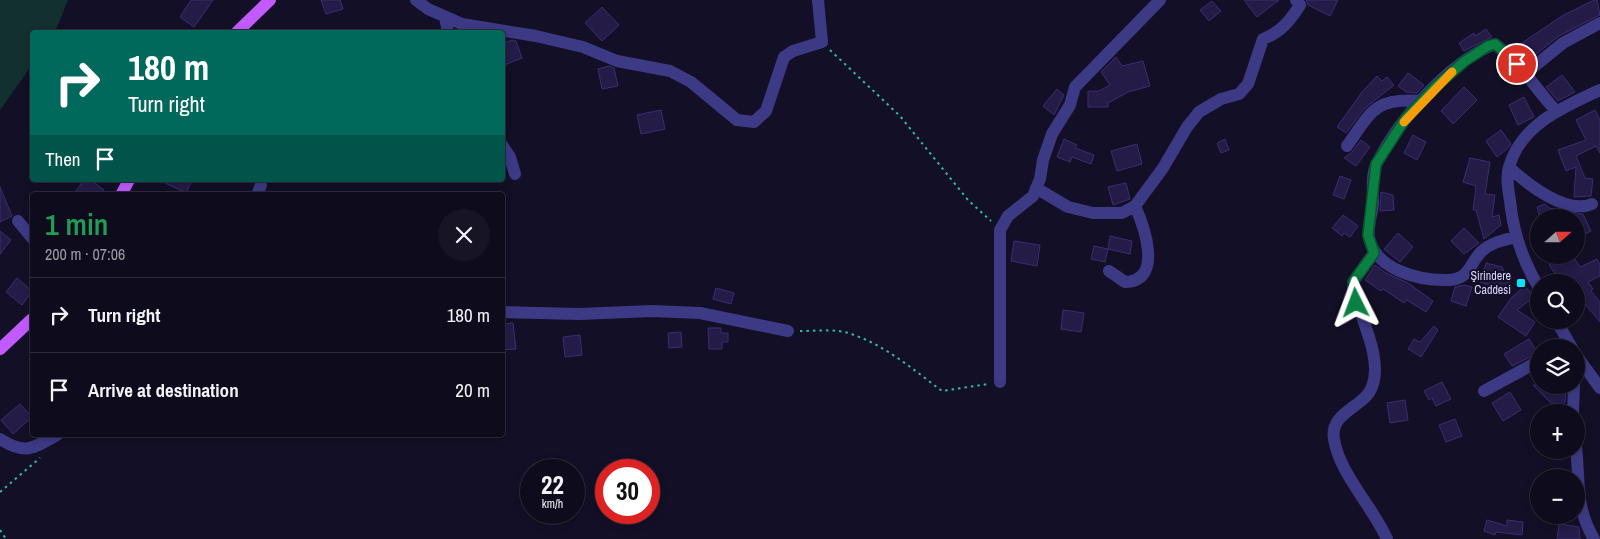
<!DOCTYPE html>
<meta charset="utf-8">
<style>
:root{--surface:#0e0b1c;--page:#171425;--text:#f1f3f6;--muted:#9b9ba3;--line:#2e2b3b}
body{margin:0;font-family:"Archivo Narrow",sans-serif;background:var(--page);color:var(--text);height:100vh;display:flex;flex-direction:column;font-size:19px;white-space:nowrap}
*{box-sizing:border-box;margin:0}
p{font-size:16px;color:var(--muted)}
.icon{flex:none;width:28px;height:28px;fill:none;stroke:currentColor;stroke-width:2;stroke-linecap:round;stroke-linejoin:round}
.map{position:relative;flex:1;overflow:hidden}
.panel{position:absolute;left:30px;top:192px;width:475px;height:245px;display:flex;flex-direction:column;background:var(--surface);border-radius:5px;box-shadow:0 2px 8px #0003,0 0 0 1px var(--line)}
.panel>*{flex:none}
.hud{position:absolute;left:30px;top:30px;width:475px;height:152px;border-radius:5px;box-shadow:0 2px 8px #0003,0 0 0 1px var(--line);background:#00695c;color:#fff;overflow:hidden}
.needle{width:32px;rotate:69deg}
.tools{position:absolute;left:1530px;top:209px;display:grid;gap:10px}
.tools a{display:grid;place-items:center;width:55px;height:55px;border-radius:50%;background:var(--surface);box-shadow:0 2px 8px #0003,0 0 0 1px var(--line);font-size:25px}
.speed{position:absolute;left:520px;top:459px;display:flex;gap:10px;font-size:25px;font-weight:700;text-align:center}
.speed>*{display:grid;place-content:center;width:65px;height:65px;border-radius:50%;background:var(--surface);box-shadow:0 2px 8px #0003,0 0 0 1px var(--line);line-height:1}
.speed small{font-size:12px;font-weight:400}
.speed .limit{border:8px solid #d22;background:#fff;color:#111}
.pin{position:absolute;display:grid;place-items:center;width:42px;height:42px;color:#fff;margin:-21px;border:2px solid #fff;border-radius:50%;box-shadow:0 1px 5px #0007}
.me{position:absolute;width:55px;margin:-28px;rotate:357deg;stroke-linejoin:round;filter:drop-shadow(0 0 4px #0008)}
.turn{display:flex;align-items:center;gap:18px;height:105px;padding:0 15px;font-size:22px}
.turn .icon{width:65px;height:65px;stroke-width:2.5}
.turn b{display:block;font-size:35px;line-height:42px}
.then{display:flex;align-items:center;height:48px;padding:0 15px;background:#0003;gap:10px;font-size:19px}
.round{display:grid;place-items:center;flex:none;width:52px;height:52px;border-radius:26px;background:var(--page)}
.overview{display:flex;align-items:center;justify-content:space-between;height:85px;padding:0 15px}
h1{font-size:30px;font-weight:600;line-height:38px;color:#1e9e55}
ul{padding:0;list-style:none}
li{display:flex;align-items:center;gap:15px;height:75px;padding:0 15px;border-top:1px solid var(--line)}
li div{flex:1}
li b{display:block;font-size:19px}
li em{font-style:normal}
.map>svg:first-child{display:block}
</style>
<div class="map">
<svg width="1600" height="539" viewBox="0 0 1600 539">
<rect width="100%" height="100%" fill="#130f26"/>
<path fill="#12302f" d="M0,0H68L55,32H32V65L0,110Z"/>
<path fill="#241b47" stroke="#3b2d73" d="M191,0H213L194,27L180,17Z
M321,0H340L343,9L326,14Z
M1244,0H1279L1257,17Z
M1306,0H1338L1330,16L1308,5Z
M1594,0H1597L1600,15L1559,36L1526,62L1513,49L1562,16Z
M1212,1L1221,11L1209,21L1200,10Z
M602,7L619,25L602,41L585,23Z
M1486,29L1492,37L1464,51L1459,43L1474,33L1475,36Z
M512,40L516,41L522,58L502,66V44Z
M1116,57L1122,66L1143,61L1150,86L1128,92L1108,103V107H1088V91H1099L1110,85L1101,72Z
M609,66L614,68L618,86L602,89L598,69Z
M1408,73L1424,85L1417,93L1406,92L1398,86Z
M1562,75L1575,92L1558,101L1546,87Z
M1377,76L1382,81L1387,77L1394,85L1364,109L1346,133L1337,127L1362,92Z
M1464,87L1477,100L1453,124L1441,111Z
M1057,89L1064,95L1054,115L1043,106Z
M1524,97L1534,117L1518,125L1509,105Z
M661,110L665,129L641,134L637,115Z
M1595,110L1600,120V153L1596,146L1576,156L1585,178L1593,179L1591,196L1574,197L1576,167L1566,171L1558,150L1586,140L1576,120Z
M1501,130L1511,144L1507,149L1497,157L1486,141Z
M1413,135L1426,142L1417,160L1404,153Z
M1064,139L1077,145L1075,148L1094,155L1091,164L1072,157L1070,162L1057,157Z
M1225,139L1229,150L1221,153L1217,143Z
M1361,140L1370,147L1356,166L1344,158L1353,151Z
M1137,144L1142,164L1117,171L1111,151Z
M1470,158L1490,162L1485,194L1495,195L1492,217L1499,215L1501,225L1484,239L1476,210H1473L1476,186L1463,182Z
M1340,176L1351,180L1344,199L1333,195Z
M84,180H91L104,190L100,195H73Z
M159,180H192L186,193Z
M1126,183L1130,199L1113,205L1108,187Z
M0,187L12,216L0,222Z
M1381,192L1393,195L1394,210L1380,211Z
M1545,204L1549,208L1583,214L1591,231L1576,238V218H1540L1537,207Z
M1343,215L1358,226L1350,237L1344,233L1342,236L1332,228Z
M1464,228L1479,243L1464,254L1451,241Z
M0,231L11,240L0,254Z
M1398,233L1413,247L1400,262L1384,249Z
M1110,236L1132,241L1130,254L1108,249Z
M1014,241L1040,245L1037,266L1011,261Z
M1094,246L1108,249L1105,262L1091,259Z
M1564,255H1572L1580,267L1597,259L1600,265V276L1588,282L1593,289L1591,291L1600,302V322L1580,298L1576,301V282H1561L1549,265Z
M1486,263L1502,267L1510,285L1498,290L1496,287L1480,282Z
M1375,265L1386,273L1408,283L1433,301L1426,312L1407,300L1404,303L1383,289L1381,291L1365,280Z
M17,278L32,291L22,305L6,292Z
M1464,285L1472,287L1466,306L1451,301L1455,287Z
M1525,286L1534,297L1517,310L1535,322L1526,336L1498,317L1511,298Z
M716,288L734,293L731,304L713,299Z
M1063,310L1084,313L1081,332L1061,329Z
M513,323L516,349L502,350V324Z
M1434,326L1438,330L1421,357L1408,349L1414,339L1420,342Z
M708,328H721V333H728V342H722V349H709Z
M681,332L682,347L669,348L668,333Z
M580,335L582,355L565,357L563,337Z
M1529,339L1538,353L1512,366L1504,354Z
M1442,382L1451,399L1436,406L1432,398L1429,400L1424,391Z
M1533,385H1559L1566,391L1565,402L1557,409Z
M1510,392L1521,410L1503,421L1492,403Z
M1405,400L1408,420L1390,423L1387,403Z
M20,404L32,417L13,434L1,420Z
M1455,419L1462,436L1446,442L1439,425Z
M1487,520L1507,526V520L1523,522L1522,535L1496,532L1495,535L1484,531Z
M1559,524L1579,527L1580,539H1557Z"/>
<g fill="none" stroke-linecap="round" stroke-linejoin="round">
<path stroke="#2fb8b0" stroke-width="2" stroke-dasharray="2.5 4" stroke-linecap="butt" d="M830,50L900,116L968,200L991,221
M800,331C818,331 838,328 854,335C886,346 915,371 942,391L988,384
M0,492L40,458
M0,530L6,539"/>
<path stroke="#3d3a85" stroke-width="12" d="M416,0L428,9L462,24L536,36L583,47L617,61L670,71L691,82L737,120L754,122L766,111L784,57L793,51L822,42L818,0
M445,17L448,32
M1526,73L1563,43L1600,23
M502,145L510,157L515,174
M1347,146C1372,110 1376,97 1422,101
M1509,167C1527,184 1566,215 1592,204
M1036,188L1068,207L1093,213H1122L1135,206L1163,168L1187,127L1199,112L1221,99L1239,94L1248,84L1263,39C1281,32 1290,21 1300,5L1296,0
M257,195L261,185
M18,221L32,238
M1515,237C1503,240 1490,243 1481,252C1469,264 1470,279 1449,280C1419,281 1376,270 1369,238C1367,227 1372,215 1373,204C1373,191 1371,174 1377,163C1399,119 1449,62 1495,44C1520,62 1535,88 1556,111
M1374,253L1353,282V291C1361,319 1383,359 1372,387C1365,407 1329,412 1334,439C1339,473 1373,507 1387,539
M1109,271L1125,282C1164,281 1144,226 1135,206
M1539,288C1524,263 1515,238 1511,209C1510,196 1505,180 1509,167C1521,124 1564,107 1600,90
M502,312L579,314L652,311L700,313L788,331
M1556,320L1572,348
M1576,355L1600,388
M1000,382V230L1008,216L1033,196L1040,179L1043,160L1052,134L1070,105L1075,87L1160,0
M1484,391L1539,361
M1573,412L1574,385
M0,439C25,455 32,449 57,435
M1576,447C1580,482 1575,507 1594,539"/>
<path stroke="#c25bff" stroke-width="12" d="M237,32L270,0
M121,195L129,180
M0,349L32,319"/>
</g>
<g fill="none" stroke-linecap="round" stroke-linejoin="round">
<g stroke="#07532c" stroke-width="12">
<path id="route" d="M1356,303L1353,282L1374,253L1368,235L1376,164L1406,118L1435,87L1465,61L1488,46L1495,44L1517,64"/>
</g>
<use href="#route" stroke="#0b8043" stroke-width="9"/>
<path stroke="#f59e0b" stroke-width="9" d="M1404,122L1452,72"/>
</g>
<rect fill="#00e5ff" stroke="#130f26" stroke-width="2" x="1516" y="278" width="10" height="10" rx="2.5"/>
<g text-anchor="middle" stroke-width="4" stroke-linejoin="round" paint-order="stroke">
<g font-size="12" fill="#d9d4ff" stroke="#130f26" text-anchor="end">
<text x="1511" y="280">Şirindere<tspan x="1511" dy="14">Caddesi</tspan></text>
</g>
</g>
</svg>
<div class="tools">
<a><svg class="needle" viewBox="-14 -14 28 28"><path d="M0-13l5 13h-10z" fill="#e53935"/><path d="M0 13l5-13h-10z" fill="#9b9ba3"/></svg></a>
<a><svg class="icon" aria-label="search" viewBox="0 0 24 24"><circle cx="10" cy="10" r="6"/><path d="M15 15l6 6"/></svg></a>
<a><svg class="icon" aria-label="layers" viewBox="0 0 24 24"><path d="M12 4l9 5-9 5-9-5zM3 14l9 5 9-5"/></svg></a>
<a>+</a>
<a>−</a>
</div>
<div class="speed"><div>22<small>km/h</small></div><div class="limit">30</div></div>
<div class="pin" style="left:1517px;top:64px;background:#d93025"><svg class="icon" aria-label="arrive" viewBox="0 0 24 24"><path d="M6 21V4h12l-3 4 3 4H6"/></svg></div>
<svg class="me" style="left:1356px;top:303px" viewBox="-20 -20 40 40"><path d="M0-17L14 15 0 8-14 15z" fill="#0b8043" stroke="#fff" stroke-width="4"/></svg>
<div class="hud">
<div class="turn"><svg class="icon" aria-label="right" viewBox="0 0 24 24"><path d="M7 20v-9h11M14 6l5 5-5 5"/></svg><div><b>180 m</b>Turn right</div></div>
<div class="then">Then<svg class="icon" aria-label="arrive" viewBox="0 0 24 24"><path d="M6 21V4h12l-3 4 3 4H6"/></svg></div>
</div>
<section class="panel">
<div class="overview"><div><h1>1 min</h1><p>200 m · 07:06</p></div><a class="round"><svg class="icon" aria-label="close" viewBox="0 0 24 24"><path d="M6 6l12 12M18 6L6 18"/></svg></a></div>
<ul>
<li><svg class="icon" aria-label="right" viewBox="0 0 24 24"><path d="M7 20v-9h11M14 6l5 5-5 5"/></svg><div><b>Turn right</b></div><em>180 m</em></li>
<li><svg class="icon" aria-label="arrive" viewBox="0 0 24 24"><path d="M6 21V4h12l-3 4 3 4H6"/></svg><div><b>Arrive at destination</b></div><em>20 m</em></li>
</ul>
</section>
</div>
